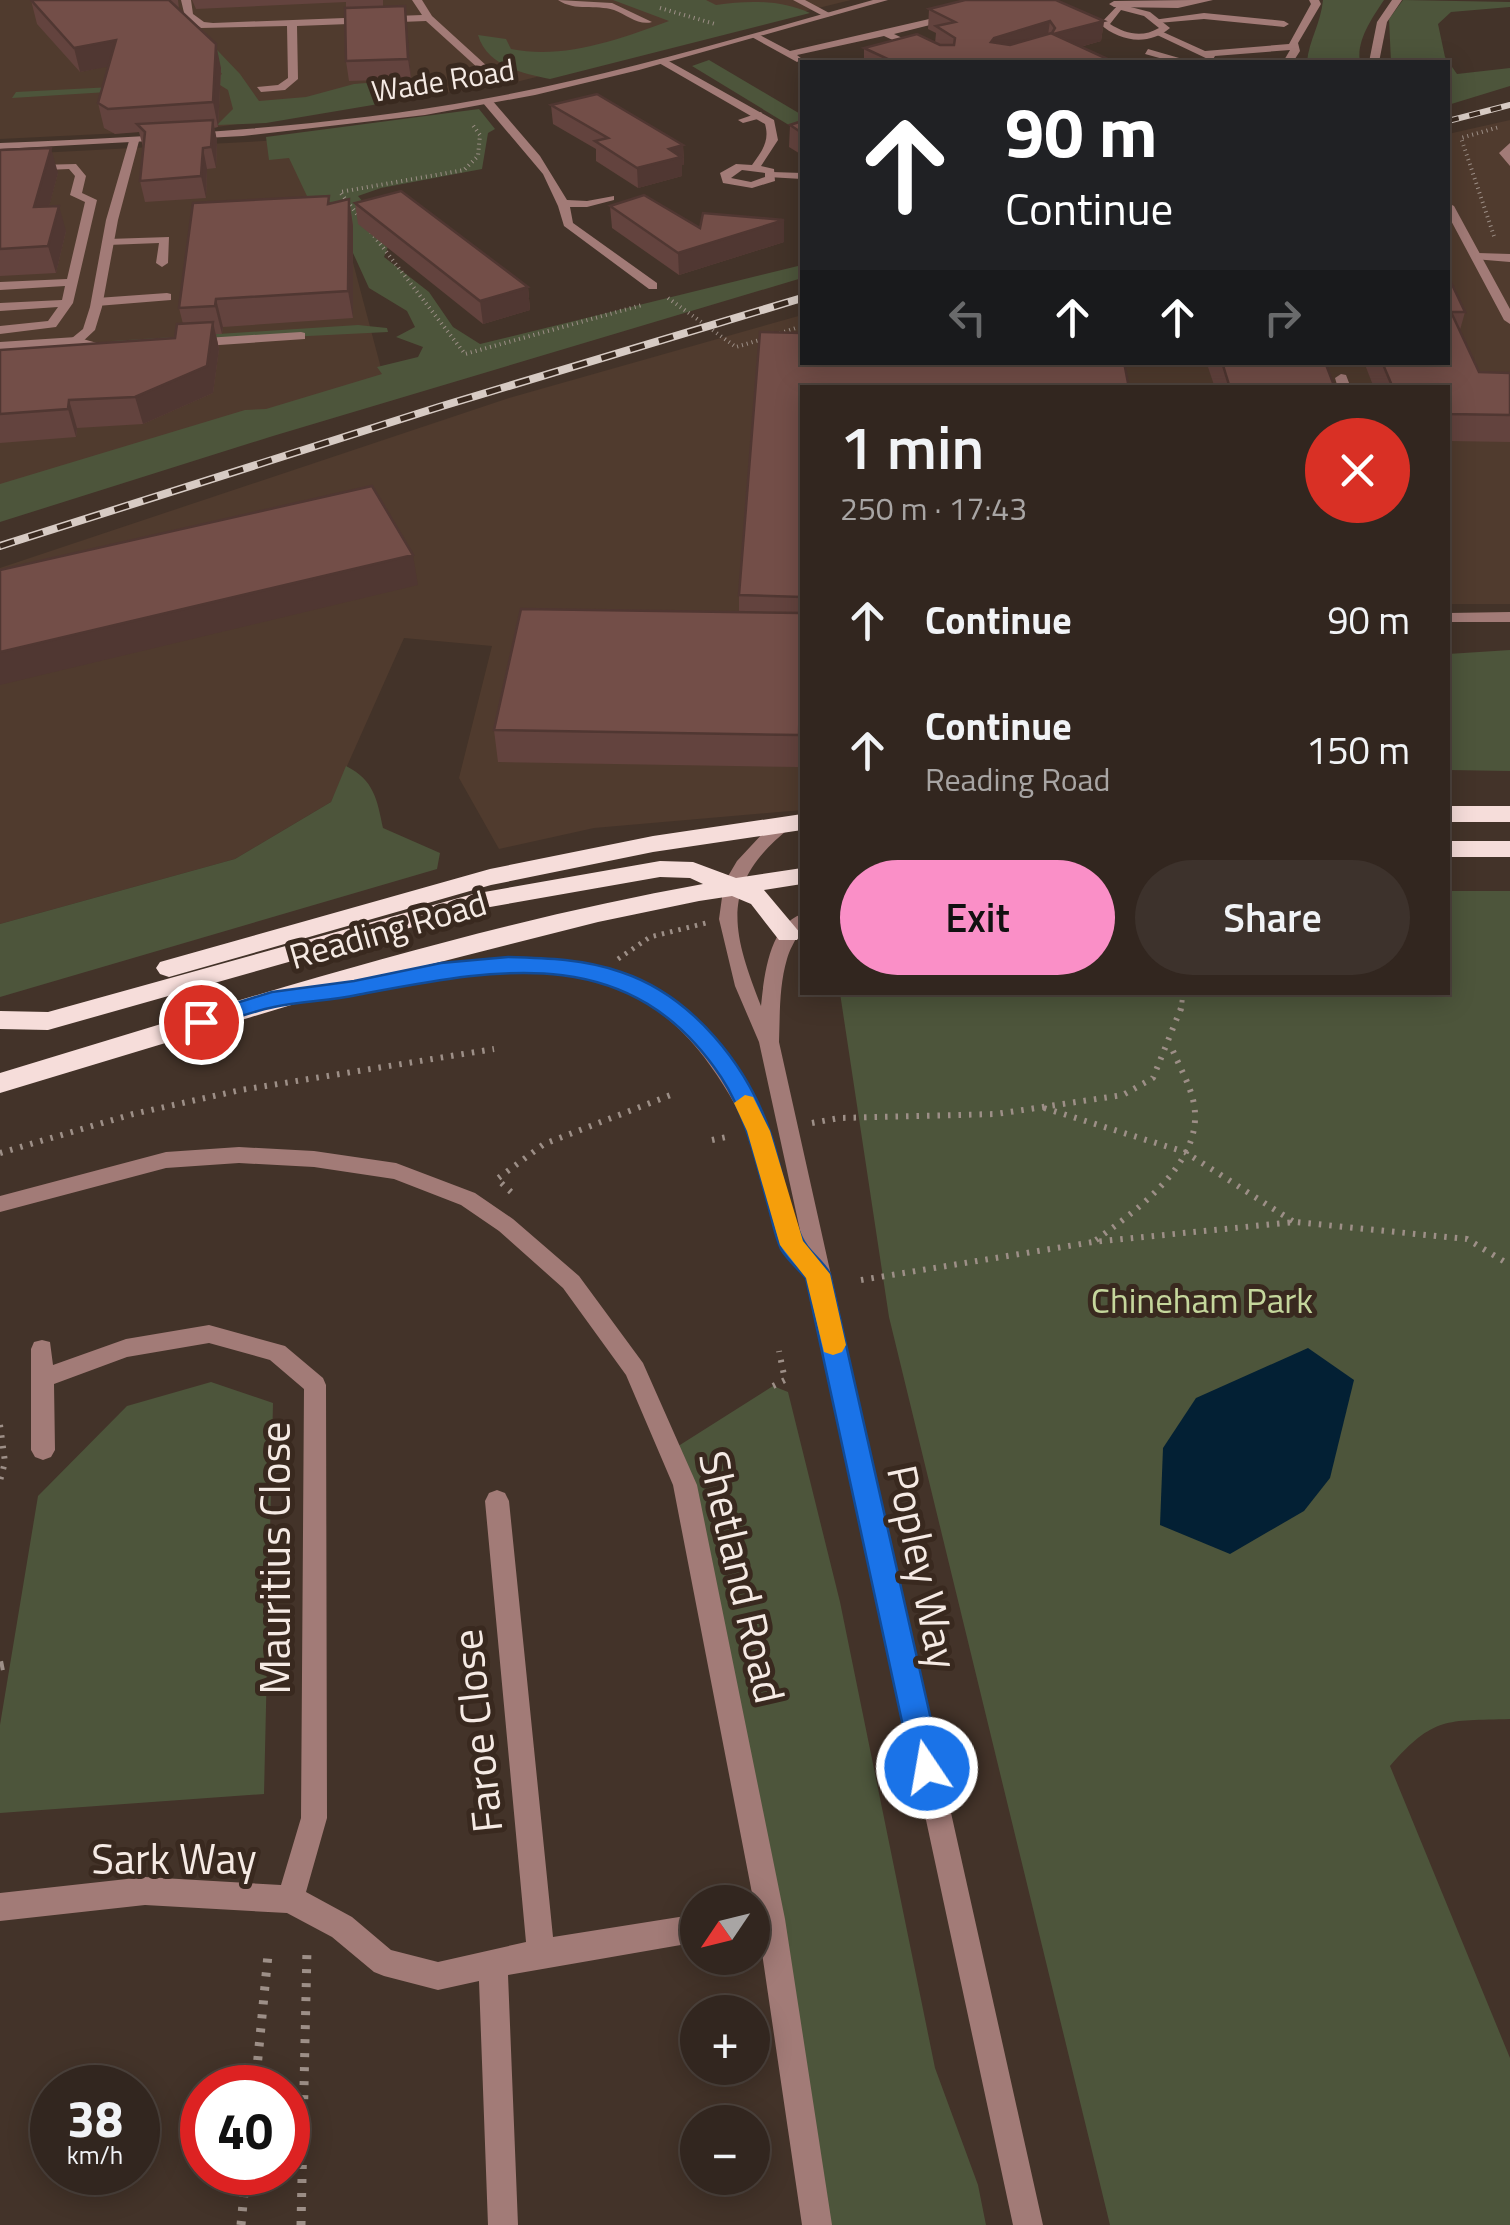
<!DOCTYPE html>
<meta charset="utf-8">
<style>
:root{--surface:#32261f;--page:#3d322c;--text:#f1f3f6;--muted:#a8a5a4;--line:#4d433d;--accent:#fa8fc7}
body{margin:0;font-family:"Titillium Web",sans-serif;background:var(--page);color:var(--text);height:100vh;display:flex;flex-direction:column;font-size:38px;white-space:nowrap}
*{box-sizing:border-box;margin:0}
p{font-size:32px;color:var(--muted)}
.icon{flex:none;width:55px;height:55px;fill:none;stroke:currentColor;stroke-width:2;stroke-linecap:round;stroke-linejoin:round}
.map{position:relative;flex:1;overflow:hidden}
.side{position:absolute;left:800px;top:385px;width:650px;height:610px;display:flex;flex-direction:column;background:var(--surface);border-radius:0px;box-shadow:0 5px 25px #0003,0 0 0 2px var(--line)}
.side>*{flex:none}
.hud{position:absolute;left:800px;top:60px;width:650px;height:305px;border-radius:0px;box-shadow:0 5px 25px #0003,0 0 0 2px var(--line);background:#202124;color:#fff;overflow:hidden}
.needle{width:65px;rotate:235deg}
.buttons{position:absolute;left:680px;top:1885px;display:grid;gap:20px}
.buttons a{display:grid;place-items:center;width:90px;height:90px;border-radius:50%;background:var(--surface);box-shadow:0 5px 25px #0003,0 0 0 2px var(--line);font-size:50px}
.speed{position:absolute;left:30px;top:2065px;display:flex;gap:20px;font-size:50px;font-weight:700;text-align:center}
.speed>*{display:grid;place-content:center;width:130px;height:130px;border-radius:50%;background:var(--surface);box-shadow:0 5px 25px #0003,0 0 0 2px var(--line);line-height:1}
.speed small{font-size:25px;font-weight:400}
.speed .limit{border:15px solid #d22;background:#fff;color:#111}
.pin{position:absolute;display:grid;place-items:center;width:85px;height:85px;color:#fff;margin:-42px;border:5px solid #fff;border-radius:50%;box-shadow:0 2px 10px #0007}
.me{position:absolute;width:110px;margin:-55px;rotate:348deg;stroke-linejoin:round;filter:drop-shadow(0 0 8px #0008)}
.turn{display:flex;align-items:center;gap:35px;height:210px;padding:0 40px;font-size:45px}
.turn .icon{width:130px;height:130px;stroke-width:2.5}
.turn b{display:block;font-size:70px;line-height:85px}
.lanes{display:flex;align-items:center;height:95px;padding:0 40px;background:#0003;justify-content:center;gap:50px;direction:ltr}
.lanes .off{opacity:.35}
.round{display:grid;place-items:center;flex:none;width:105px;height:105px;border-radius:52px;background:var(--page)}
.summary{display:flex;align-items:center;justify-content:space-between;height:170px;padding:0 40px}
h1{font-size:60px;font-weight:600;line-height:75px}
.primary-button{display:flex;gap:20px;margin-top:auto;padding:20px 40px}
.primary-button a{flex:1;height:115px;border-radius:60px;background:var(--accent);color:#111;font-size:40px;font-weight:600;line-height:115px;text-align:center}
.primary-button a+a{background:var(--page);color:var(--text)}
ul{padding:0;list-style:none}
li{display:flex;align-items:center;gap:30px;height:130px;padding:0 40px}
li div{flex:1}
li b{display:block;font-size:38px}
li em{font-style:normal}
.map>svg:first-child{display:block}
</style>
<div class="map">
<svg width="1510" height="2225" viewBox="0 0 1510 2225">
<rect width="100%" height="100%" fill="#433329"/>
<path fill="#503b2e" d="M0,0H851L516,82L204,129L0,139Z
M1510,120V604H1448V388H802V810L594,828L499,849L459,778L492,646L404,638L331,802L235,859L0,924V568L509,398L802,315V362H1448V134Z
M320,138L386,387L0,509V155Z"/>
<path fill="#4d553b" d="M613,0H706L716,5C749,0 781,0 810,13L550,79C522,73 487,66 478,35L506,39L511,49C564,60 620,39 669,21Z
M1323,0H1384C1372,18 1356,41 1360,62H1307C1309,40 1321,23 1323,0Z
M1403,0L1510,2V7L1451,12L1438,24L1445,57L1457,74L1510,68V86L1448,105V62H1391L1389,19Z
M198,30L240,74L259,101L306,97L354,84L438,77L432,95L266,123L217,125L233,109L228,90L220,85L12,98L16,92L209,82L222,74L201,49Z
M709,60L802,115V133L692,66Z
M479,109L495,129L488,133L482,169L381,188L358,196L392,236L384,257L429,292L453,327L480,344L802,265V278L273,436L0,522V484L245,410L266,409L382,374L377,367L418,357L423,347L396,337L415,327L407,311L369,288L353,253L341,254L315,213L289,158L269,160L266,137Z
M358,325L387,328L388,332L108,346L111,341Z
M1510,650V771L1448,770V654Z
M346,766C374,780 377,799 383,828L440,853L437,869L0,997V924L235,859L331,802Z
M1448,891H1510V1719C1446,1721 1434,1716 1390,1766L1510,2058V2225H1110L889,1317L840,993L1448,992Z
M211,1382L273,1403L264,1794L0,1813V1725L38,1496L127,1406Z
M773,1386L788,1392L840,1602L935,2068L978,2185L986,2225H817L672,1450Z"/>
<path fill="#032034" d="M1308,1348L1354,1380L1330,1478L1304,1511L1230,1554L1160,1525L1163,1448L1196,1398Z"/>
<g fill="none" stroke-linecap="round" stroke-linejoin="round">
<path stroke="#9d8f87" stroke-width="4" stroke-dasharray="1 4" stroke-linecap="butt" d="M660,8L715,24
M360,218L340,192L464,170L478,156L480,135L472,124
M371,232L465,354L642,305
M1494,236L1461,138L1499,127
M668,298L736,347L763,339
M775,335L802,326"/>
<path stroke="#9d8f87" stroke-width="5" stroke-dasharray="2.5 6" stroke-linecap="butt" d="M618,959L650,937L706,923
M1181,1011L1183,992"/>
<path stroke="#9d8f87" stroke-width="6" stroke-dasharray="2.5 8" stroke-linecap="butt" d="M1044,1108L1185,1152L1294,1222
M812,1123L839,1118L996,1114L1123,1095L1153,1078L1181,1008
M712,1140L731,1136
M0,1153L133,1114L241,1090L494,1049
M511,1192L497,1179L544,1144L676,1093
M1096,1240C1134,1212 1198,1167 1195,1113C1194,1090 1179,1067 1171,1046
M861,1280L1093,1242L1295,1222L1467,1239L1510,1265
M773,1386L785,1380L779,1351
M0,1425L5,1462L0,1481"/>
<path stroke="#9d8f87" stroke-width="9" stroke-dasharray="4 10" stroke-linecap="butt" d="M0,1666L10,1664
M255,2088L268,1955
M288,2158L303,2156
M241,2225L246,2172
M301,2225L307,1949"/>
<path fill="#a27b77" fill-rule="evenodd" d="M181,0H191L193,14L204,22L213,23L422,15L412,0H422L432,16L499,77L490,79L426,21L297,26L298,79L285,90L261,92L257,87L278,85L288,78L287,26L201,28L185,17Z
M558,0L612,3L652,22C639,26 627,15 614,10C595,4 576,12 558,0Z
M1191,0H1213L1178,8L1114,7L1109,4L1114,1Z
M1309,0H1319L1321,4L1298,43L1300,51L1293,62H1283L1290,50L1215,56L1212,61L1155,34L1163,32L1205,51L1289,44L1311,4Z
M1204,13L1284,21L1289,24L1284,27L1204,19L1158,23L1153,20Z
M951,14L954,19L894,34L952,62H940L884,36L797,55L802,59L797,62L750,36L758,34L790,51Z
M1148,49L1186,60L1188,62H1174L1145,54Z
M761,112L765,117L743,123L738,120Z
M1510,143V166L1499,153Z
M76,164L86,176L82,193L97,200L73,303L56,327L0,334V326L48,321L58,307L0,311V303L62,300L65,286L0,290V282L67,279L85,202L70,195L75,176L69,169L0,172V166Z
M772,172L802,173V179L768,177V173Z
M169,237L168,263L162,267L156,263L159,243L108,245L102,242L108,239Z
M167,293L171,294V300L97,306L91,302L97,298Z
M301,332L305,333V339L190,347L184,343L190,339Z
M76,337L118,349L112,353L76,345L0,350V342Z
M1341,374L1346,375L1351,388H1338L1335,378Z"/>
<path fill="#a27b77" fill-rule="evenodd" d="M793,0H805L833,15L825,17Z
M1119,4L1150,12L1170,28C1149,46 1120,42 1100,24ZM1121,10L1144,16L1159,28C1142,38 1126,34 1110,24Z
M659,59H665L774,120L778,140L761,166L774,169L775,181L752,188L723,183L720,173L736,164L752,165C762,151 770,141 765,124L659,63ZM742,170L765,173V177L751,182L731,178Z
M483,99H491L540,156L567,200L587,201L614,196V200L587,207H570L573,223L657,283V289H649L564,226L558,206L543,174L483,103Z
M134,138L139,141L118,220L102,307L95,330L80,344H72V338L83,329L90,307L106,220L129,141Z
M1478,253L1510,254V262L1474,259L1472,257Z
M1510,612V622H1448V613Z
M239,1147L314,1151L396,1163L475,1193L513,1219L579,1276L643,1363L697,1485L785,1919L832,2225H802L757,1919L673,1485L626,1375L563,1288L499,1231L461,1205L394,1179L314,1167L239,1163L166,1168L0,1212V1196L166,1152Z
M209,1325L285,1346L323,1378L326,1385L327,1818L306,1892L352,1917L391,1950L438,1962L526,1942L485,1501L489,1493L497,1490L505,1493L509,1501L553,1937L698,1914V1942L508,1975L518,2225H488L479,1981L438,1990L384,1976L374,1972L332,1937L287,1913L145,1905L0,1921V1893L145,1877L281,1885L301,1818L304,1389L270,1360L209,1343L127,1357L54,1384L55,1450L51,1457L43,1460L35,1457L31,1450V1349L34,1342L42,1340L50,1342L53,1365L126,1339Z"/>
<path fill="#a27b77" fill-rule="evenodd" d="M873,0H888L639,70L535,95L425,115L243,136L0,149V143C162,136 324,128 483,99C615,75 744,36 873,0Z
M1392,0H1402L1387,22L1379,62H1369L1377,22Z
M1448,203L1454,206L1510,309V324L1504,320L1448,215Z
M785,817L794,823L791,827C719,884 731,929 761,1006C764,977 769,925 802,914C802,936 793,939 787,959C779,986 780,1015 779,1042L1043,2225H1013L810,1280C766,1242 768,1187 749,1136C739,1108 722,1081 704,1057C604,926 451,979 315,1001L306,994L315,987C358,981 400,969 443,963C596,945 692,977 763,1121C782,1159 780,1206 803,1244L759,1042L735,986L719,919L724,883L737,861L764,832Z"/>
<path fill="#f6ddda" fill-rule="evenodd" d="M1448,806H1510V822H1448Z
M802,814V830L653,852L491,885L169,977L160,974L156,968L160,962L490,869L653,836Z
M1448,841H1510V857H1448Z
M660,861L693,862L736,878L802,868V884L764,890L801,934L797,940H779L751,904L732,896L699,901L598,922L397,973L0,1093V1073C232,1003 464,927 703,884L690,878L660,877L473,910L48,1030L0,1029V1011L48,1012L473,894Z"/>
<g stroke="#d7cbc4" stroke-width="6">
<path id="rail-far1" d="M1448,121L1510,105"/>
</g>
<g stroke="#d7cbc4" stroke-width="8">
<path id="rail" d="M0,546L439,407L802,298"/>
</g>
<use href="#rail-far1" stroke="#39291f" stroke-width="4" stroke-dasharray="11" stroke-linecap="butt"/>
<use href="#rail" stroke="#39291f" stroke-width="5" stroke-dasharray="15" stroke-linecap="butt"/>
</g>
<path fill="#63433e" d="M31,0H178L179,9L221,68L218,127L214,128L217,141L216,168L207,169L206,198L145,202L140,181L143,147L139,132L115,134L104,128L98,103L108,66L80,72L37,24Z
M192,0H383V7L405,6L411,79L349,81L346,61V2L196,9Z
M929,9L1104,21L1101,41L1080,47L1114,62H864V48L935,43L936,33L928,29Z
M551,105L683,145L684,165H682V176L638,188L596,161V149L553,124Z
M802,121V155L789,147L790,125Z
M0,150L58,173L49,206L66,231L56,273L0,276Z
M349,199L353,226V318L223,327L222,334H216L219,349L213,393L143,424L77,428L76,437L0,443V350L175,338L183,324L179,308L330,204Z
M355,203L528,287L530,310L483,324L358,224Z
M610,206L700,228L784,242L679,275L612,228Z
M1448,276L1465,312L1460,330L1479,372L1510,373V442L1448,441V388H1374L1364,362H1448Z
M1209,362H1325L1335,388H1215L1208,367Z
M802,388V619L798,767L498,762L494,730L739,612V595Z"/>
<path fill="#503732" d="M405,6L407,26L411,79L408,59Z
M1050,21L1047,42L992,58L991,42L994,38Z
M1104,21L1101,41L1051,55L1053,34Z
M116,40L122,64L80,72L74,48Z
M216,44L221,68L218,127L213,102Z
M213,120L217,141L216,168L211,147Z
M683,145L684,165H682V176L638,188L637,168L669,149Z
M51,148L58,173L42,233L34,207Z
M203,148L207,169L206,198L201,176Z
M349,199L353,226V318L348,291Z
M59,206L66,231L56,273L48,246Z
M784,220V242L679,275L678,253Z
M528,287L530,310L483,324L480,301Z
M216,299L223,327L222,334L215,306Z
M213,322L219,349L213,393L143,424L135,397Z
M69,400L77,428L76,437L68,409Z
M413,555L418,585L0,685V652Z"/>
<path fill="#734e48" stroke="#503732" stroke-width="2.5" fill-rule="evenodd" d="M31,0H169L216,44L213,102L108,109L98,103L116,40L74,48Z
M965,0H1056L1104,21L1053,34L1114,62H894L864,48L917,34L940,45H954L955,38L936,26L955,22L929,9ZM1050,21L1055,28L1052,33L1010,45L991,42L994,38Z
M405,6L408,59L346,61L345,8Z
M597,94L683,145L669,149L681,157L637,168L595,141L608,138L551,105Z
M213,120L211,147L203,148L201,176L140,181L145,132L137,124Z
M802,121V133L790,125Z
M51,148L34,207L59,206L48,246L0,249V150Z
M401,191L528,287L480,301L355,203Z
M644,195L700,228L703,213L784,220L678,253L610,206Z
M329,196L328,204L349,199L348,291L216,299L215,306L179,308L193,203Z
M1448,276L1465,312H1451L1479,372L1510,373V415L1448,414V388H1393L1382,362H1448Z
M213,322L207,366L135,397L69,400L68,409L0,414V350L175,338L177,324Z
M760,332L802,333V362H1124L1129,388H802V597L739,595Z
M1222,362H1325L1335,388H1230Z
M372,486L413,555L0,652V570Z
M521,609L802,613L799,735L494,730Z"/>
<path fill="#1a73e8" stroke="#114b97" stroke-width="2.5" d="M508,957C547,958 584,959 621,972C693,996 748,1066 771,1135C782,1169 787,1206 802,1238C808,1252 823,1260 830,1274L942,1768L937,1779L927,1783L916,1779L912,1768L806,1278C798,1269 787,1259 781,1249C775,1236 772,1219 768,1205C756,1162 746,1115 721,1077C629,939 496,969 357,995C330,1001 301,1001 274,1007C249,1012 225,1022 201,1029L190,1022L194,1016L272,992L354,981L441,963Z"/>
<path fill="#f59e0b" d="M745,1095L753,1097L770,1131L803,1241L830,1274L846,1345L842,1352L833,1355L824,1352L806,1278L780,1245L747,1131L734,1103Z"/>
<g text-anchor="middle" stroke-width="10" stroke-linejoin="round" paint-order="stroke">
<g font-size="30" fill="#f5eae4" stroke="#39291f">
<text transform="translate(443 81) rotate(-9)" y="10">Wade Road</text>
</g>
<g font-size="35" fill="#f5eae4" stroke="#39291f">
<text transform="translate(388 930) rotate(-16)" y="12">Reading Road</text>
</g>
<g font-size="35" fill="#c5d79c" stroke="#39291f">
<text x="1202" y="1313">Chineham Park</text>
</g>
<g font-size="42" fill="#f5eae4" stroke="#39291f">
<text transform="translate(275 1558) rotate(-90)" y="15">Mauritius Close</text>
<text transform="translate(923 1567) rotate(78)" y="15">Popley Way</text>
<text transform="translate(742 1577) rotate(77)" y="15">Shetland Road</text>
<text transform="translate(477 1731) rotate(-96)" y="15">Faroe Close</text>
<text x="174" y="1874">Sark Way</text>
</g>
</g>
</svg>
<div class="buttons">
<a><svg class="needle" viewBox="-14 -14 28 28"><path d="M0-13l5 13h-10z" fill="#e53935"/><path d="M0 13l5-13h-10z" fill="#a8a5a4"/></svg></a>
<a>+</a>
<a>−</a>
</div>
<div class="speed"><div>38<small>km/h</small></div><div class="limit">40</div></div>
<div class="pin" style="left:201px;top:1022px;background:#d93025"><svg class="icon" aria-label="arrive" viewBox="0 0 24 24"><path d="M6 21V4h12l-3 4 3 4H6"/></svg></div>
<svg class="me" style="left:927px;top:1768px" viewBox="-20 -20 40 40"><circle r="17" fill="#1a73e8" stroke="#fff" stroke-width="3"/><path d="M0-11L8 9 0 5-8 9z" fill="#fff"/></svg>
<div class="hud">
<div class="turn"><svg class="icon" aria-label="ahead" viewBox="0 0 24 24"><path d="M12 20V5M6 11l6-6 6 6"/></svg><div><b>90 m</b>Continue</div></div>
<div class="lanes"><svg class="icon off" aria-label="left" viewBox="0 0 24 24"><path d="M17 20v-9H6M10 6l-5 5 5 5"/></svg><svg class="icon" aria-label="ahead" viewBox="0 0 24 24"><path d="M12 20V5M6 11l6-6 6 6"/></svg><svg class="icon" aria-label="ahead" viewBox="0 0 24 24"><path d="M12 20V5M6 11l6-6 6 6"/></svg><svg class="icon off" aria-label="right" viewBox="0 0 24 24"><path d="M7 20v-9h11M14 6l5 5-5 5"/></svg></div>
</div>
<section class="side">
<div class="summary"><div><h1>1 min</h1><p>250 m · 17:43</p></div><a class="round" style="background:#d93025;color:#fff"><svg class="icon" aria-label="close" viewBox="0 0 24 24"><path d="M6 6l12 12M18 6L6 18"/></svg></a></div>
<ul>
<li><svg class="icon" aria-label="ahead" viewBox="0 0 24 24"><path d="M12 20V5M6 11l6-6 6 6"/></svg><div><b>Continue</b></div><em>90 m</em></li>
<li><svg class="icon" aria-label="ahead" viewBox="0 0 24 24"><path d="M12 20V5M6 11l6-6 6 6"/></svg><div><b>Continue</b><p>Reading Road</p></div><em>150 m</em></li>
</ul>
<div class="primary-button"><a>Exit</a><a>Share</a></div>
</section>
</div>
